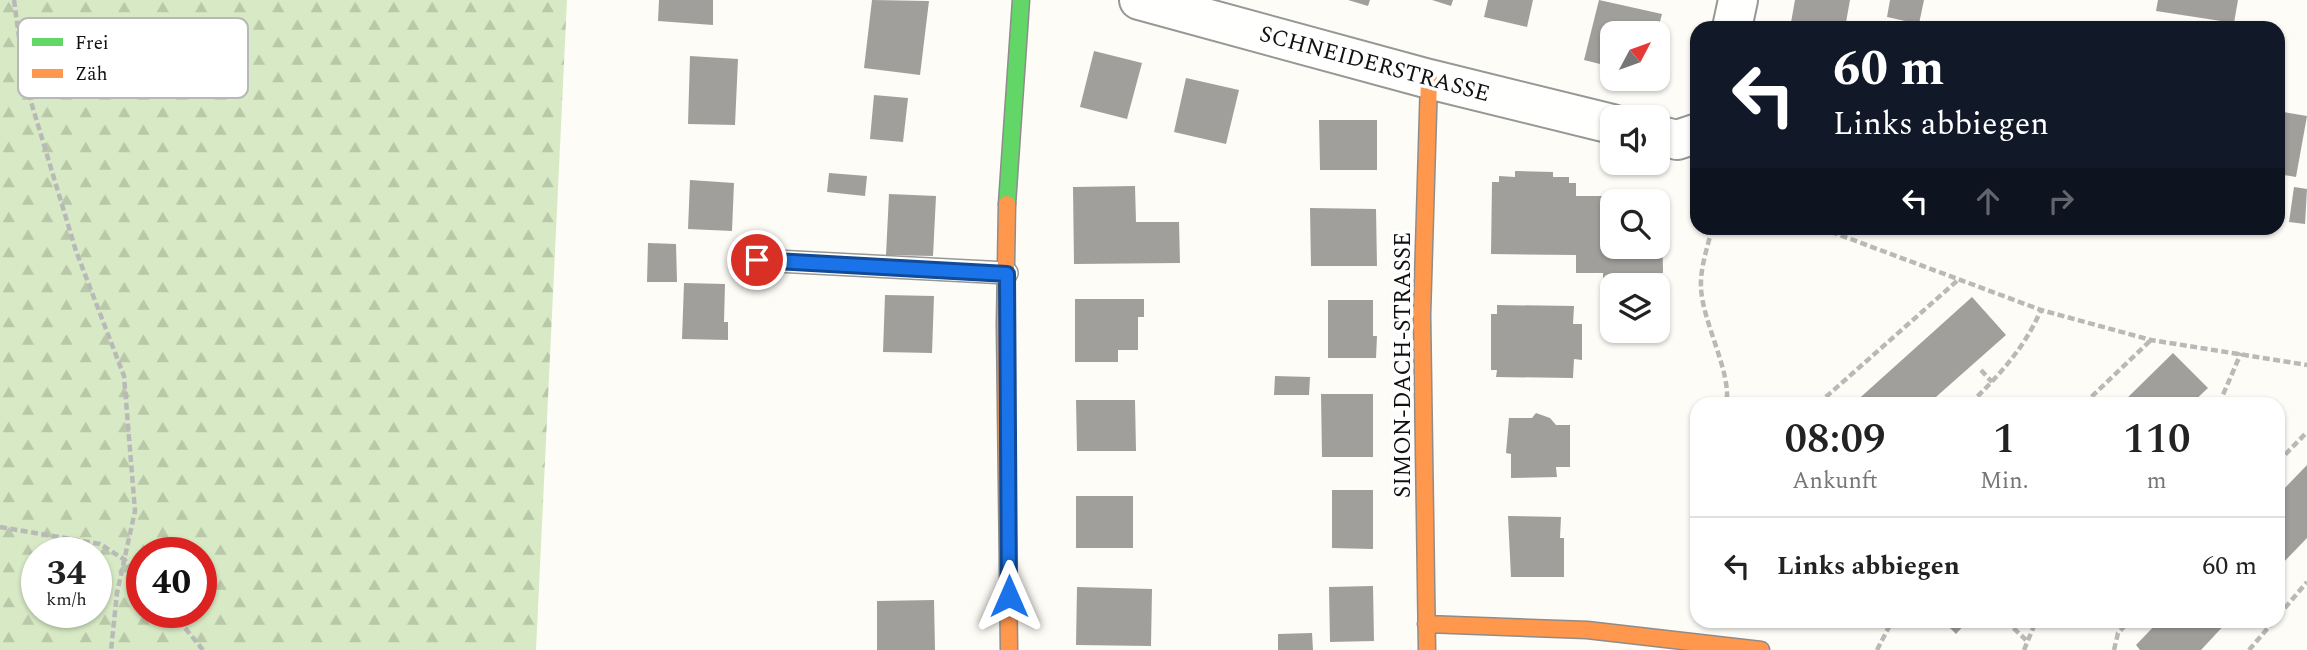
<!DOCTYPE html>
<html lang="de">
<meta charset="utf-8">
<style>
:root{--surface:#fff;--page:#f2f2f2;--text:#222;--muted:#767676;--line:#e0e0e0}
body{margin:0;font-family:Spectral,serif;background:var(--page);color:var(--text);height:100vh;display:flex;flex-direction:column;font-size:26px;white-space:nowrap}
*{box-sizing:border-box;margin:0}
p{font-size:23px;color:var(--muted)}
.icon{flex:none;width:38px;height:38px;fill:none;stroke:currentColor;stroke-width:2;stroke-linecap:round;stroke-linejoin:round}
.map{position:relative;flex:1;overflow:hidden}
.sheet{position:absolute;left:1690px;top:397px;width:595px;height:231px;display:flex;flex-direction:column;background:var(--surface);border-radius:21px;box-shadow:0 2px 5px #0004}
.sheet>*{flex:none}
.top-card{position:absolute;left:1690px;top:21px;width:595px;height:214px;border-radius:21px;box-shadow:0 2px 5px #0004;background:#111827;color:#fff;overflow:hidden}
.needle{width:46px;rotate:49deg}
.controls{position:absolute;left:1600px;top:21px;display:grid;gap:14px}
.controls a{display:grid;place-items:center;width:70px;height:70px;border-radius:14px;background:var(--surface);box-shadow:0 2px 5px #0004;font-size:35px}
.speed{position:absolute;left:21px;top:537px;display:flex;gap:14px;font-size:35px;font-weight:700;text-align:center}
.speed>*{display:grid;place-content:center;width:91px;height:91px;border-radius:50%;background:var(--surface);box-shadow:0 2px 5px #0004;line-height:1}
.speed small{font-size:18px;font-weight:400}
.speed .limit{border:10px solid #d22;background:#fff;color:#111}
.pin{position:absolute;display:grid;place-items:center;width:60px;height:60px;color:#fff;margin:-30px;border:4px solid #fff;border-radius:50%;box-shadow:0 2px 7px #0007}
.me{position:absolute;width:77px;margin:-38px;rotate:0deg;stroke-linejoin:round;filter:drop-shadow(0 0 5px #0008)}
.turn{display:flex;align-items:center;gap:24px;height:147px;padding:0 28px;font-size:32px}
.turn .icon{width:91px;height:91px;stroke-width:2.5}
.turn b{display:block;font-size:49px;line-height:60px}
.lanes{display:flex;align-items:center;height:66px;padding:0 28px;background:#0003;justify-content:center;gap:35px;direction:ltr}
.lanes .off{opacity:.35}
.eta{display:flex;justify-content:space-evenly;align-items:center;height:119px;text-align:center}
.eta b{font-size:42px;font-weight:600;line-height:49px}
ul{padding:0;list-style:none}
li{display:flex;align-items:center;gap:21px;height:98px;padding:0 28px;border-top:2px solid var(--line)}
li div{flex:1}
li b{display:block;font-size:26px}
li em{font-style:normal}
.map>svg:first-child{display:block}
</style>
<div class="map">
<svg width="2307" height="650" viewBox="0 0 2307 650">
<defs>
<pattern id="forest-firs" width="22" height="20" patternUnits="userSpaceOnUse" patternTransform="scale(1.75)"><rect width="22" height="20" fill="#d8eac5"/><path d="M5 1l3.5 6h-7zM16 11l3.5 6h-7z" fill="#b8c8a8"/></pattern>
</defs>
<rect width="100%" height="100%" fill="#fdfcf7"/>
<path fill="url(#forest-firs)" fill-rule="evenodd" d="M0,0H567L536,650H0ZM96,553V612H37V553ZM201,553V612H142V553Z"/>
<path fill="#a19f9c" d="M659,0H713V25L658,21Z
M872,0L929,1L920,75L864,68Z
M1348,0H1370L1368,6Z
M1432,0H1453L1451,6Z
M1488,0H1533L1527,27L1484,17Z
M1599,0L1662,14L1657,33H1612V67L1584,60Z
M1795,0H1850L1845,28H1790Z
M1890,0H1924L1919,24L1887,17Z
M2158,0H2238L2234,23L2156,11Z
M1094,51L1142,63L1127,119L1080,107Z
M690,56L738,59L735,125L688,124Z
M1186,78L1239,90L1226,144L1174,132Z
M874,95L908,98L903,142L870,139Z
M2278,111L2307,116L2296,177L2278,174Z
M1319,120H1377V170H1320Z
M1515,171L1553,172V177H1569V183H1576V196H1655V201H1612V247H1657V203H1662L1663,273L1633,274V280H1603V273H1576V255L1491,254L1492,182H1499V176L1515,177Z
M829,173L867,176L865,196L827,192Z
M690,180L734,183L732,231L688,229Z
M1135,186L1136,222H1179L1180,263L1074,264L1073,187Z
M2294,187L2307,189L2305,224L2289,222Z
M889,194L936,196L933,256L886,255Z
M1310,208L1376,209L1377,266H1311Z
M648,243L676,244L677,282H647Z
M684,283L725,284L724,322H728V340L682,339Z
M885,295L934,296L932,353L883,352Z
M1972,297L2006,335L1928,404H1853Z
M1075,299H1144V317H1138V350H1118V362H1075Z
M1328,300H1373V336H1377L1376,358H1328Z
M1497,305L1574,306L1573,324H1582V360L1574,359L1573,378L1496,377L1497,370H1491V314H1497Z
M2173,353L2208,388L2191,404H2121Z
M1275,376L1310,377L1309,395H1274Z
M1321,394H1373V457H1322Z
M1076,400H1135L1136,451H1077Z
M1536,413L1550,418L1556,425H1570V467H1556L1557,477L1511,478V454L1506,453L1509,418H1532Z
M2307,465V538L2278,568V495Z
M1332,490H1373V549L1332,548Z
M1076,496H1133V548H1076Z
M1508,516L1561,517L1560,538H1564V577H1511Z
M1373,586L1374,641L1330,642L1329,587Z
M1077,587L1152,589L1151,646L1076,645Z
M934,600L935,650H877V601Z
M1943,621H1968L1956,634Z
M2159,621H2228L2201,650H2140L2136,645Z
M1312,633L1313,650H1278V634Z"/>
<g fill="none" stroke-linecap="round" stroke-linejoin="round">
<g stroke="#979795" stroke-width="24">
<path id="lane" d="M757,260L1007,273"/>
</g>
<g stroke="#979795" stroke-width="42">
<path id="street" d="M1139,0L1429,79L1612,124
M1732,28L1738,0
M1657,135L1677,140L1698,133"/>
</g>
<g stroke="#8e8d8b" stroke-width="19">
<path id="fast" d="M1007,204L1021,0"/>
</g>
<g stroke="#8e8d8b" stroke-width="19">
<path id="slow" d="M1007,204L1005,325L1009,650
M1426,624L1587,630L1761,650
M1427,650L1422,315L1429,79"/>
</g>
<path stroke="#b9b9b8" stroke-width="4.5" stroke-dasharray="7 3.5" stroke-linecap="butt" d="M14,0L25,82L76,251L124,376L135,511L117,593L111,650
M1712,228C1708,246 1700,268 1701,287C1702,322 1733,375 1726,404
M1821,228L2041,310L2151,340L2307,365
M1981,370L1992,382
M1818,404L1958,280
M1970,404C1999,375 2024,349 2041,310
M2084,404L2151,340
M2219,404L2241,353
M2278,462L2307,432
M0,527L100,544L125,560L142,586
M172,612L203,650
M2278,616L2307,582
M2006,621L2026,640
M1877,650L1892,621
M2024,650L2036,621
M2114,650L2118,633L2129,621
M2249,650L2274,621"/>
<use href="#lane" stroke="#fffffe" stroke-width="21"/>
<use href="#street" stroke="#fffffe" stroke-width="38"/>
<use href="#fast" stroke="#63d668" stroke-width="16"/>
<use href="#slow" stroke="#ff974d" stroke-width="16"/>
</g>
<g fill="none" stroke-linecap="round" stroke-linejoin="round">
<g stroke="#114b97" stroke-width="18">
<path id="route" d="M757,260L1007,274L1009,596"/>
</g>
<use href="#route" stroke="#1a73e8" stroke-width="12"/>
</g>
<g text-anchor="middle" stroke-width="7" stroke-linejoin="round" paint-order="stroke">
<g font-size="23" fill="#111" stroke="#fff">
<text transform="translate(1375 63) rotate(15)" y="8">SCHNEIDERSTRASSE</text>
<text transform="translate(1402 365) rotate(-90)" y="8">SIMON-DACH-STRASSE</text>
</g>
</g>
<rect x="18" y="18" width="230" height="80" rx="10" fill="#fff" stroke="#b8b8b8" stroke-width="2"/>
<rect x="32" y="38" width="31" height="8" fill="#63d668"/>
<rect x="32" y="69" width="31" height="9" fill="#ff974d"/>
<g font-size="19" fill="#111">
<text x="75" y="49">Frei</text>
<text x="75" y="80">Zäh</text>
</g>
</svg>
<div class="controls">
<a><svg class="needle" viewBox="-14 -14 28 28"><path d="M0-13l5 13h-10z" fill="#e53935"/><path d="M0 13l5-13h-10z" fill="#767676"/></svg></a>
<a><svg class="icon" aria-label="sound" viewBox="0 0 24 24"><path d="M4 9h4l5-4v14l-5-4H4zM17 9q2 3 0 6"/></svg></a>
<a><svg class="icon" aria-label="search" viewBox="0 0 24 24"><circle cx="10" cy="10" r="6"/><path d="M15 15l6 6"/></svg></a>
<a><svg class="icon" aria-label="layers" viewBox="0 0 24 24"><path d="M12 4l9 5-9 5-9-5zM3 14l9 5 9-5"/></svg></a>
</div>
<div class="speed"><div>34<small>km/h</small></div><div class="limit">40</div></div>
<div class="pin" style="left:757px;top:260px;background:#d93025"><svg class="icon" aria-label="arrive" viewBox="0 0 24 24"><path d="M6 21V4h12l-3 4 3 4H6"/></svg></div>
<svg class="me" style="left:1009px;top:596px" viewBox="-20 -20 40 40"><path d="M0-17L14 15 0 8-14 15z" fill="#1a73e8" stroke="#fff" stroke-width="4"/></svg>
<div class="top-card">
<div class="turn"><svg class="icon" aria-label="left" viewBox="0 0 24 24"><path d="M17 20v-9H6M10 6l-5 5 5 5"/></svg><div><b>60 m</b>Links abbiegen</div></div>
<div class="lanes"><svg class="icon" aria-label="left" viewBox="0 0 24 24"><path d="M17 20v-9H6M10 6l-5 5 5 5"/></svg><svg class="icon off" aria-label="ahead" viewBox="0 0 24 24"><path d="M12 20V5M6 11l6-6 6 6"/></svg><svg class="icon off" aria-label="right" viewBox="0 0 24 24"><path d="M7 20v-9h11M14 6l5 5-5 5"/></svg></div>
</div>
<section class="sheet">
<div class="eta">
<div><b>08:09</b><p>Ankunft</p></div>
<div><b>1</b><p>Min.</p></div>
<div><b>110</b><p>m</p></div>
</div>
<ul>
<li><svg class="icon" aria-label="left" viewBox="0 0 24 24"><path d="M17 20v-9H6M10 6l-5 5 5 5"/></svg><div><b>Links abbiegen</b></div><em>60 m</em></li>
</ul>
</section>
</div>
